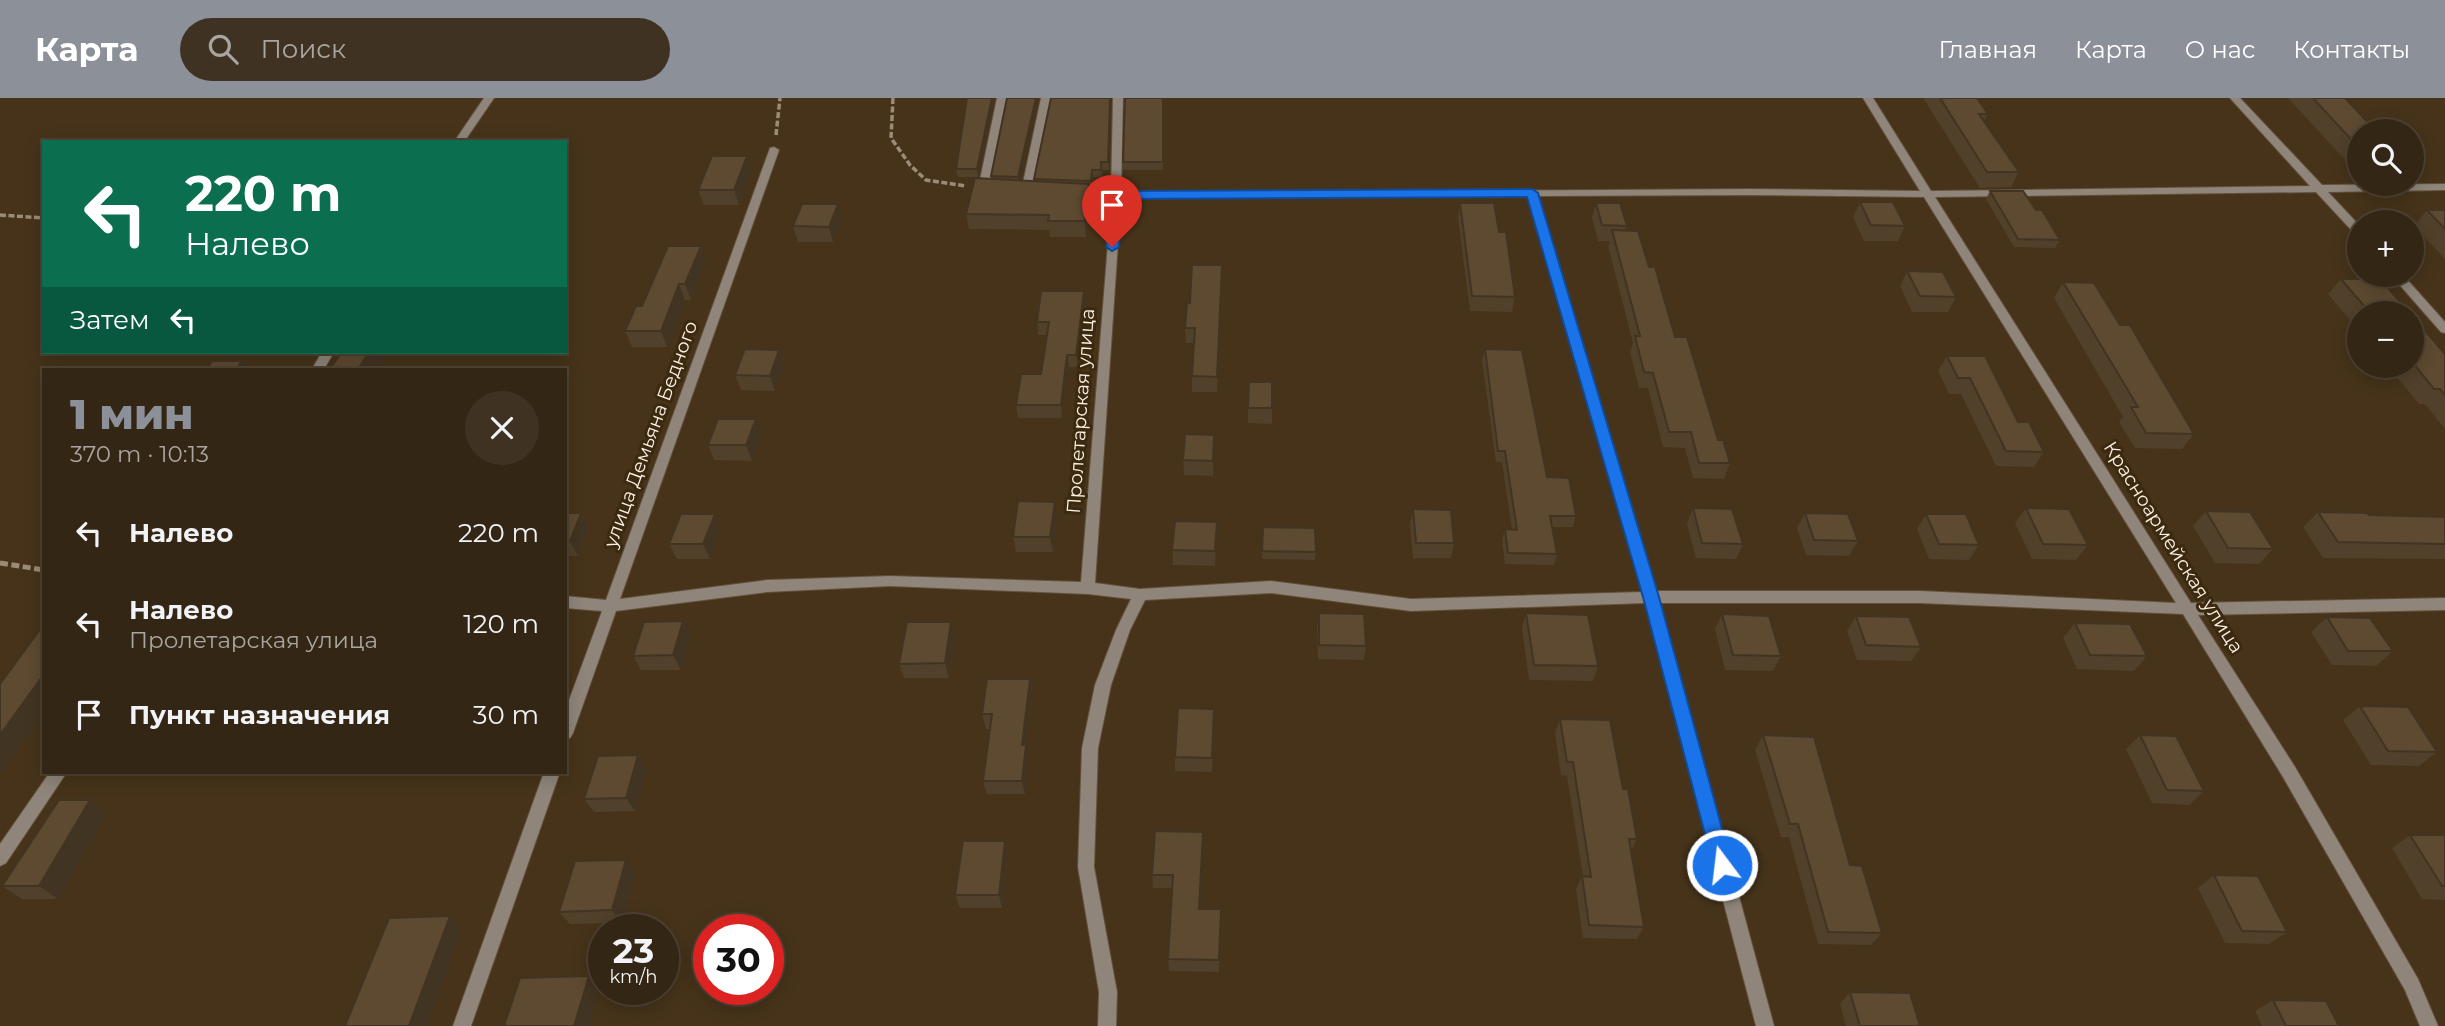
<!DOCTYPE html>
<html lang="ru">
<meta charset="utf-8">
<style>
:root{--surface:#342614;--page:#3f3222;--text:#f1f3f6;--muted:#a9a5a0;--line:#4e4334;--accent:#8c9099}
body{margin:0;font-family:Montserrat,sans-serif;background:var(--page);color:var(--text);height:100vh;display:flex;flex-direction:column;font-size:26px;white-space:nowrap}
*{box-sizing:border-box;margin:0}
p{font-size:23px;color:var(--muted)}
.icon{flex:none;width:38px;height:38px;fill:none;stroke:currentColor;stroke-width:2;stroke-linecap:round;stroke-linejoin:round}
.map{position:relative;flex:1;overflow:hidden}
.panel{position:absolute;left:42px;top:270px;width:525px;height:406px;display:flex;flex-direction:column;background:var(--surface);border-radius:0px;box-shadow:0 4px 18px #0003,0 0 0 2px var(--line)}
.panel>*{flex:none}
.hud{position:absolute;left:42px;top:42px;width:525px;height:214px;border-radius:0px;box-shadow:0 4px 18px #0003,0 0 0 2px var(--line);background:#0b6e4f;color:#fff;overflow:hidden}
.tools{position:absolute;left:2347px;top:21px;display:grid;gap:14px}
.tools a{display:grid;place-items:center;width:77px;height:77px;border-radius:50%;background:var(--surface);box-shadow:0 4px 18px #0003,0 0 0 2px var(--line);font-size:35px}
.speed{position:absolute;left:588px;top:816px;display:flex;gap:14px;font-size:35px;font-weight:700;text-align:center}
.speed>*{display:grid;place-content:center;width:91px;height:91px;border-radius:50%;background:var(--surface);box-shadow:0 4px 18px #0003,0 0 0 2px var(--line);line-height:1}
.speed small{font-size:18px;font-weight:400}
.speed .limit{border:10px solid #d22;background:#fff;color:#111}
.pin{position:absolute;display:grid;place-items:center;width:60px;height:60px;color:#fff;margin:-72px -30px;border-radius:50% 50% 50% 0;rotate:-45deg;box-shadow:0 0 7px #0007}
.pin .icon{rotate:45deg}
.me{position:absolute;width:77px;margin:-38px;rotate:345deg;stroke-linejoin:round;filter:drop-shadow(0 0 5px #0008)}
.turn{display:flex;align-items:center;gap:24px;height:147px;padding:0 28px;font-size:32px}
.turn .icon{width:91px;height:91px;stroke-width:2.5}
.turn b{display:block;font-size:49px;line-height:60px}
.then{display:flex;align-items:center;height:66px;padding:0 28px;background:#0003;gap:14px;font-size:26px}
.round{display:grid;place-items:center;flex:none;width:74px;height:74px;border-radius:37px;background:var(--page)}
.summary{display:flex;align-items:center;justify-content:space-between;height:119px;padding:0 28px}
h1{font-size:42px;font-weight:800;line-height:52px;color:var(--accent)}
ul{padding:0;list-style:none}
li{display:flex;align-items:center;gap:21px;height:91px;padding:0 28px}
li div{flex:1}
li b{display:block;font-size:26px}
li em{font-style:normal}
header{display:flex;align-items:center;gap:42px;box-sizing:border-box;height:98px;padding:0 35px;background:var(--accent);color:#fff}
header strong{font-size:33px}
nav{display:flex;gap:38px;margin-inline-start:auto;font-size:24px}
.search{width:490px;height:63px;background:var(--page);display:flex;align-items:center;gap:18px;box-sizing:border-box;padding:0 24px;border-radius:38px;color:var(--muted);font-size:26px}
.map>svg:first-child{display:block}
</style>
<header>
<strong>Карта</strong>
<div class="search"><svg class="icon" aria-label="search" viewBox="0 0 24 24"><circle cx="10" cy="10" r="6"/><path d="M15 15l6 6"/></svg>Поиск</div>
<nav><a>Главная</a><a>Карта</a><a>О нас</a><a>Контакты</a></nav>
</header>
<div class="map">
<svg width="2445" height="928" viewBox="0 0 2445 928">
<rect width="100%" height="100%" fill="#46331a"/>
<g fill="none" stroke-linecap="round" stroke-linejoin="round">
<g stroke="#63513a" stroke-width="2">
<path id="lane" d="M484,0H494L464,44H454Z
M997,0H1007L989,88L995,91L994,93L983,94L978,91Z
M1041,0H1051L1032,91L1038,94L1037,96L1026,97L1021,94Z
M1113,0H1123L1121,97L1116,100L1067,97V93L1071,92L1111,94Z"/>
</g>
<g stroke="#63513a" stroke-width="2">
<path id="street" d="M1863,0H1873L1931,93L2310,88L2230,0H2240L2322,87L2445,86V92L2328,94L2359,127V137L2355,136L2316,94L1935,99L2191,505L2445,500V512L2198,517L2295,669L2418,881L2438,928H2420L2405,892L2283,679L2183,516L1920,505H1660L1774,928H1756L1645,505L1411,513L1271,495L1145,502L1130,532L1111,587L1098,650L1094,769L1117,894L1116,928H1098L1099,894L1078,769L1082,650L1095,587L1116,532L1131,501L1088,496L890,488L767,494L616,513L573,635L570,640L565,641V613L602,513L565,510V498L606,502L770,50L774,49L779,52L620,501L767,482L890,478L1081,484L1112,95L1748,91L1920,93ZM1748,97L1924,99L2176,505L1920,493H1656L1538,98ZM1528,98L1642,494L1411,501L1271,483L1140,491L1095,485L1121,100Z
M2391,177H2403L2445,224V235L2441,234Z
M322,254H334L324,271H312Z
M50,674H67L6,765L0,768V746Z
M544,674H560L471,928H453Z"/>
</g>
<path stroke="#9b8b77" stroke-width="3.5" stroke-dasharray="6 2.5" stroke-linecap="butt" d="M893,0L891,40L910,67L926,82L966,88
M776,37L780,0
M0,117L44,120"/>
<path stroke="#9b8b77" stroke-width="5" stroke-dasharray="8 3.5" stroke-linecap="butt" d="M0,465L44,472"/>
<use href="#lane" fill="#8f857a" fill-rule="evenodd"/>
<use href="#street" fill="#8f857a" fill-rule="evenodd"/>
</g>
<path fill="#51402a" d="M967,0H994L978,79H958L956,71Z
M1007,0H1038L1020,82L1034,83L1051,0H1110L1109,72H1102V79H1093L1092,91H1090L1091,101L1086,139H1050L1049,132L969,131L966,116L991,80V78Z
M1163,0V72H1123V64Z
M1923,0H1977L1988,16L1984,23L2019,74L2011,89L1980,90Z
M2288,0H2345L2359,33V77Z
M747,58L751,73L739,107H704L698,92Z
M1990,93L2036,112L2060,142L2055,150L2014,149L1986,101Z
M1860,104L1905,128L1898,143H1864L1853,119Z
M1460,105L1499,134L1515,199L1512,214L1470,213L1458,120Z
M1596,105L1627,128L1625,132L1649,169L1675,239L1718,342L1730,365L1724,381L1693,380L1685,350L1663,349L1648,290H1639L1630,254L1633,245L1608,148L1610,143H1598L1592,120Z
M2427,112H2445V161L2414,128Z
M842,122L833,144H798L793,128Z
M706,164L691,202H685L667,249H632L625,233L642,208Z
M1907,173L1956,199L1948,214H1912L1900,188Z
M2341,181L2410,215H2359V233L2328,196Z
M1222,183L1217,294H1192V278L1194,245H1186L1185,230L1190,205Z
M2063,184L2120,227L2194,336L2182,351L2135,350L2119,324L2123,319L2054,200Z
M1085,206L1078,269H1069L1062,320H1018L1016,307L1041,276L1047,237H1038L1037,224Z
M2412,217L2445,256V331L2425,306H2419L2388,268H2412Z
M1485,251L1547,379L1576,418L1573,429H1552L1557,456L1554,467L1505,466L1502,442L1505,431L1512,432L1502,364H1496L1482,262Z
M779,252L785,267L775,293L741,292L735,277Z
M1947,258L2044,354L2034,369L1996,368L1961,296H1949L1938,273Z
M1272,284V326L1248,325V310Z
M756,321L762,337L752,363L714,362L708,347Z
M1214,337L1213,378L1184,377L1183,362Z
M1693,410L1743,446L1736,461L1696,460L1687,426Z
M2026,410L2088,447L2076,462L2032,461L2015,425Z
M1413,411L1454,445L1451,460H1413L1410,426Z
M2206,413L2273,451L2259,466L2215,465L2193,428Z
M2318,414L2369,417L2445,419V461L2323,460L2303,429Z
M565,415H581L590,430L578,458H565Z
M1805,415L1858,443L1849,458L1806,457L1797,430Z
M715,416L721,432L710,461H677L669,446Z
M1926,416L1979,447L1969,462L1929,461L1917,431Z
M1057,419L1053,454H1016L1013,439Z
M1217,424L1215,468L1173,467L1172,452Z
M1263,429L1316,454L1315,462L1262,461Z
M1319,515L1366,548L1364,562L1318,561L1317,530Z
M1526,515L1598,568L1593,583L1529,582L1522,530Z
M1722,516L1781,558L1773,573L1725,572L1715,531Z
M1856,518L1921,549L1911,563L1857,562L1847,533Z
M2327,519L2393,553L2376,568L2332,567L2311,534Z
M2075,525L2147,558L2134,573L2077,571L2063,540Z
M691,538L681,572H641L633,558Z
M955,538L949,580H904L899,566Z
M1030,581L1033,596L1026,648L1029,662L1025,696H987L983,683L990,631H986L982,616Z
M2360,608L2437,654L2419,668L2371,667L2343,622Z
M1560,621L1623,691L1637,741L1631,754L1644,829L1637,841L1583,840L1576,791L1582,778H1583L1567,678L1561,677L1555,635Z
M1214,626L1212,674L1175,673V659Z
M1763,637L1850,767L1882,835L1871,847L1818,846L1789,739H1781L1755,652Z
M2140,637L2204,693L2189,707L2152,705L2126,651Z
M638,657L647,671L635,713L594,714L584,701Z
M107,716L58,801H22L2,788Z
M2410,737H2445V802L2422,801L2392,750Z
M1005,743L1008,756L1002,810H960L955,797Z
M1203,747L1200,811L1221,824L1219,874L1169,873L1168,861L1172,790H1153L1152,777Z
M636,775L622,825L570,826L559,814Z
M2214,777L2287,834L2269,846L2225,845L2198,790Z
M1850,894L1920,928H1846L1840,906Z
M2273,902L2339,928H2262L2255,913Z"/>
<path fill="#423422" d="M992,0H994L978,79L977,71Z
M1036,0H1038L1019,87L1018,79Z
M1110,0L1109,72L1108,64Z
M747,58L751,73L739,107L734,92Z
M1089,86L1091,101L1086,139L1085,123Z
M838,106L842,122L833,144L829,129Z
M701,148L706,164L691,202L685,186Z
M1222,167V183L1217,294V279Z
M679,186L685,202L667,249L661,233Z
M1084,193L1085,206L1078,269L1076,257Z
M779,252L785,267L775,293L770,278Z
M369,254H389L378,271H358Z
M1067,257L1069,269L1062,320L1061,307Z
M242,263L248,271H236Z
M756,321L762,337L752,363L746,347Z
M1055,404L1057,419L1053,454L1050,439Z
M581,415L590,430L578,458L570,443Z
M715,416L721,432L710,461L703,446Z
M683,523L691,538L681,572L673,557Z
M951,524L955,538L949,580L945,565Z
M44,576V615L2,674L0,673V637Z
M1030,581L1033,596L1026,648L1029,662L1025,696L1022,683V647Z
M638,657L647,671L635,713L626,700Z
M90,702L107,716L58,801L39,788Z
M1203,734V747L1200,823L1199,811Z
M1005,743L1008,756L1002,810L999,797Z
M626,762L636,775L622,825L612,812Z
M450,818L462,831L427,928H409Z
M589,878L600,890L589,928H574Z"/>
<path fill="#5e4a31" stroke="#423422" stroke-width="2" d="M967,0H992L977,71H956Z
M1007,0H1036L1018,79L991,78Z
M1051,0H1110L1108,64H1101V72H1092L1091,83L1034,81Z
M1125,0H1163V64H1123Z
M1940,0H1977L1988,16H1979L2019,74H1987Z
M2313,0H2345L2376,33H2359V50Z
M712,58H747L734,92H698Z
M975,80L1089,86L1085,123H1048L1049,117L966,116Z
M1990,93H2023L2036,112H2042L2060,142L2018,141Z
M1860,104H1893L1905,128L1871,127Z
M1460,105H1494L1499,134H1506L1515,199L1472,198Z
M1596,105H1620L1627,128L1602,127Z
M802,106H838L829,129L793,128Z
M2427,112H2445V131Z
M1612,132L1638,133L1649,169H1655L1675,239H1687L1718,342H1723L1730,365H1699L1691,334H1669L1653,275L1644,274L1635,238H1640Z
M668,148H701L685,186H679L661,233H625L636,208H642Z
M1192,167H1222L1217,279L1192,278L1195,230H1185L1187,205H1190Z
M1907,173L1943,174L1956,199L1920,198Z
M2341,181H2380L2410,215H2370Z
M2063,184L2094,185L2120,227H2130L2194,336L2146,335L2131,309H2138Z
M1041,193H1084L1076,257H1067L1061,307H1016L1021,276H1041L1049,224H1037Z
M2412,217L2445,256V297L2440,291H2434L2412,264Z
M745,251L779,252L770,278L735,277Z
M1485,251L1522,252L1547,379L1569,380L1576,418H1550L1557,456L1508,455L1505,431L1517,432L1505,353H1498Z
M342,254H369L358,271H330Z
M1947,258H1985L2018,324H2029L2044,354L2006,353L1970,280H1958Z
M212,263H242L236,271H207Z
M1249,284H1272V310H1248Z
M718,321H756L746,347H708Z
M1185,336L1214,337L1213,363L1183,362Z
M1018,403L1055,404L1050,439H1013Z
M1693,410L1732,411L1743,446L1702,445Z
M2026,410L2069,411L2088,447L2043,446Z
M1413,411L1451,412L1454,445H1416Z
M2206,413L2250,414L2273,451L2228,450Z
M2318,414L2367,415L2369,417L2445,419V446L2338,444Z
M565,415H581L570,443H565Z
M1805,415L1848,416L1858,443L1814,442Z
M681,416H715L703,446H669Z
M1926,416H1966L1979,447L1939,446Z
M1175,423L1217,424L1215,453L1172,452Z
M1263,429L1315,430L1316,454L1262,453Z
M1319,515L1364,516L1366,548L1319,547Z
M1526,515L1588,517L1598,568L1534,567Z
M1722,516L1769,518L1781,558L1733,557Z
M1856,518L1909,519L1921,549L1866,547Z
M2327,519L2370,520L2393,553H2348Z
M683,523L673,557L633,558L644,524Z
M907,524H951L945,565L899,566Z
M2075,525L2130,526L2147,558L2090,557Z
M44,526V576L0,637V586Z
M987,581H1030L1022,647H1026L1022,683H983L992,616H982Z
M2360,608L2408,609L2437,654L2388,653Z
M1178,610L1214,611L1212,660L1175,659Z
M1560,621L1610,622L1623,691H1628L1637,741H1629L1644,829L1589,827L1582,778L1591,779L1573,664H1567Z
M1763,637L1814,639L1850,767L1862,768L1882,835L1828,834L1798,726H1790Z
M2140,637L2176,638L2204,693L2167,692Z
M638,657L626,700L584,701L598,658Z
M59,702H90L39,788H2Z
M1155,733L1203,734L1199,811H1221L1219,862L1168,861L1173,777H1152Z
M2410,737H2445V788H2442Z
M963,743H1005L999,797H955Z
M626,762L612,812L559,814L575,763Z
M2214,777L2258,778L2287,834L2242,833Z
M450,818L409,928H345L389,820Z
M589,878L574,928H504L520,880Z
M1850,894L1910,895L1920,928H1860Z
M2273,902L2326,903L2339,928H2286Z"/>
<path fill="#1a73e8" stroke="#114b97" stroke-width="2" d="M1532,91L1538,95L1659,499L1732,767L1729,773L1722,776L1715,773L1713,767L1643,499L1527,99L1122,101L1119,149L1112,153L1106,149L1110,97L1116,93Z"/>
<g text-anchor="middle" stroke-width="6" stroke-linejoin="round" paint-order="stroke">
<g font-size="19" fill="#fcf0e2" stroke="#3b2910">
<text transform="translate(1080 313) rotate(-86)" y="7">Пролетарская улица</text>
<text transform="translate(650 336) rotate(-70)" y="7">улица Демьяна Бедного</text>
<text transform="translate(2174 449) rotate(58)" y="7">Красноармейская улица</text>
</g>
</g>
</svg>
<div class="tools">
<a><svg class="icon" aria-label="search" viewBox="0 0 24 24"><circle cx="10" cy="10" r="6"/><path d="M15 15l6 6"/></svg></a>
<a>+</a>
<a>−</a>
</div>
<div class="speed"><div>23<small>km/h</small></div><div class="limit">30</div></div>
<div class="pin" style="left:1112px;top:149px;background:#d93025"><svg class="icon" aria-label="arrive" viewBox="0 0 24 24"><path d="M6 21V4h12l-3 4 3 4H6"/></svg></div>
<svg class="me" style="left:1722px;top:767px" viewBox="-20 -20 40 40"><circle r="17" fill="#1a73e8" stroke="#fff" stroke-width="3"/><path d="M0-11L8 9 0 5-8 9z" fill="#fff"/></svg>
<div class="hud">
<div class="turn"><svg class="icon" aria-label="left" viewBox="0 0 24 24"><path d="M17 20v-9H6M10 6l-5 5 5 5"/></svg><div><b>220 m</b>Налево</div></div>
<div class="then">Затем<svg class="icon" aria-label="left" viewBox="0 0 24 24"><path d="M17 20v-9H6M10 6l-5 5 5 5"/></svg></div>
</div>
<section class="panel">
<div class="summary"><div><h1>1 мин</h1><p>370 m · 10:13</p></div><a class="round"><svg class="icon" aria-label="close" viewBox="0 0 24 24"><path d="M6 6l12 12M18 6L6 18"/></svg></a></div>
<ul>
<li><svg class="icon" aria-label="left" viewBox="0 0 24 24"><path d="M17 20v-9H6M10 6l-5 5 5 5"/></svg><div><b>Налево</b></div><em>220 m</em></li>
<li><svg class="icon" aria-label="left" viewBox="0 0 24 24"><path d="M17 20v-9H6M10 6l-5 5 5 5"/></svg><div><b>Налево</b><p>Пролетарская улица</p></div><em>120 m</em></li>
<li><svg class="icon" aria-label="arrive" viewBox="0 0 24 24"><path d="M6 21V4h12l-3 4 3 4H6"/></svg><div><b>Пункт назначения</b></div><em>30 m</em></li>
</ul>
</section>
</div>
